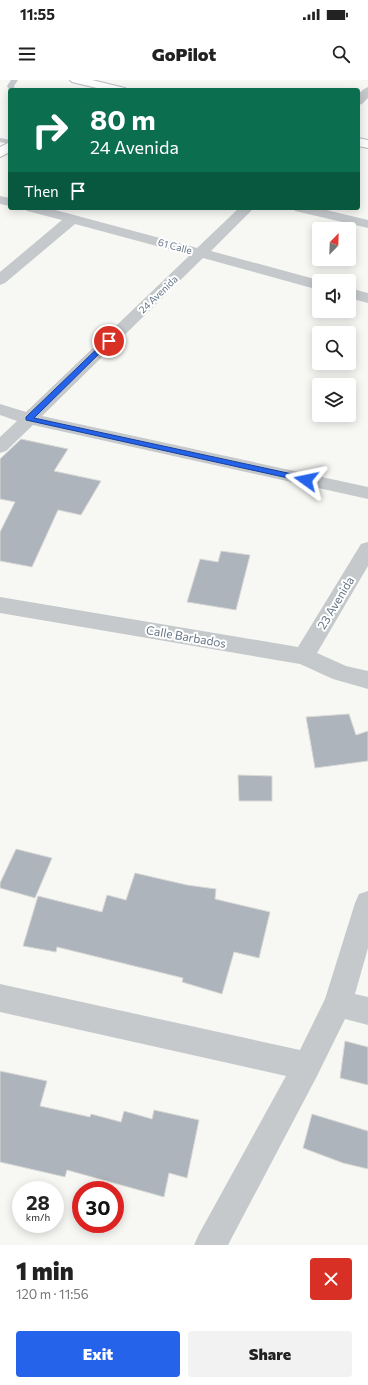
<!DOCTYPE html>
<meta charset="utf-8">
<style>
:root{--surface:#fff;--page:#f2f2f2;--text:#222;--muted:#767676;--accent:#2563eb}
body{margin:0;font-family:Commissioner,sans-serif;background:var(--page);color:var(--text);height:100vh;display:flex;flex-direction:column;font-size:15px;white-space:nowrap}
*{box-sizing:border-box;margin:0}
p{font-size:13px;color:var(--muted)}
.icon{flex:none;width:22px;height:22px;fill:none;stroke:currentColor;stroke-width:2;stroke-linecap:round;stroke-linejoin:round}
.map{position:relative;height:1165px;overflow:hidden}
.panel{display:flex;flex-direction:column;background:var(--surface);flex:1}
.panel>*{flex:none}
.hud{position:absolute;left:8px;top:8px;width:352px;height:122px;border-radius:4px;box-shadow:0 2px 10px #0003;background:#0b6e4f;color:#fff;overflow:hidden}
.needle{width:26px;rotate:23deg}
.controls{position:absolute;left:312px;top:142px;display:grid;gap:8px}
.controls a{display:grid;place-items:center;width:44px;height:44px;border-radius:4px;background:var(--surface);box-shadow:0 2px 10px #0003;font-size:20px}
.speed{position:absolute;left:12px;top:1101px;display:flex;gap:8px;font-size:20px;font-weight:700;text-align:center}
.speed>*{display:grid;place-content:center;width:52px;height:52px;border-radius:50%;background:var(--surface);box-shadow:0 2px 10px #0003;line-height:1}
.speed small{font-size:10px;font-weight:400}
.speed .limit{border:6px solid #d22;background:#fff;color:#111}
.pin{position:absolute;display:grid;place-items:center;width:34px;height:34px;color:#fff;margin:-17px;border:2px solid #fff;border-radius:50%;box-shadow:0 1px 4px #0007}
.me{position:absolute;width:44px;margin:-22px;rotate:282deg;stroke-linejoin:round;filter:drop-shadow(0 0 3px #0008)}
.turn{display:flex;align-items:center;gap:14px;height:84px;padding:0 16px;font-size:18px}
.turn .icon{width:52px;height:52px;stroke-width:2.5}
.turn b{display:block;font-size:28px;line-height:34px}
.then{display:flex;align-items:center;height:38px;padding:0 16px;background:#0003;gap:8px;font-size:15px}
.round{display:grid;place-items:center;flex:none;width:42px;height:42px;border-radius:4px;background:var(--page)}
.overview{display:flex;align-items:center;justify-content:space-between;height:68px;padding:0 16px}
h1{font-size:24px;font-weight:800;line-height:30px}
.action{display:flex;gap:8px;margin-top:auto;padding:8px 16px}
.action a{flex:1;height:46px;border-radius:4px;background:var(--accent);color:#fff;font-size:16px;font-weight:800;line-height:46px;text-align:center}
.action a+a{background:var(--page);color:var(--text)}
.status{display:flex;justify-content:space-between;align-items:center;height:28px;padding:0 20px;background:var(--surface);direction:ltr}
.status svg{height:11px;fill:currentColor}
header{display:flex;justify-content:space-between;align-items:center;height:52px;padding:0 16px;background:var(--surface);font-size:18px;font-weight:800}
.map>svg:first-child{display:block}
</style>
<div class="status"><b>11:55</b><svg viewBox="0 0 49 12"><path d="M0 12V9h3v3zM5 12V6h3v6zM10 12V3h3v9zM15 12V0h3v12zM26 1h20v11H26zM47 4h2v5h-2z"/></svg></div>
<header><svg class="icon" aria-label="menu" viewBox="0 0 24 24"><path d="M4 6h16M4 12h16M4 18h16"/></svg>GoPilot<svg class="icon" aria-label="search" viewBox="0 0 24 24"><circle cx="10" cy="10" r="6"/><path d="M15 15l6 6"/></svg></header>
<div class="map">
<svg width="368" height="1165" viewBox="0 0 368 1165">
<rect width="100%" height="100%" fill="#f7f8f4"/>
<path fill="#adb4bb" stroke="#d9d9d7" d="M21,359L68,369L54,391L101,401L81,435L58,430L32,487L0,481V452L15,422L0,419V379Z
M221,471L250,475L236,530L187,522L200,479L218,482Z
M349,634L356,655L368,651V681L315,688L306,637Z
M238,695L272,696V721H239Z
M16,769L52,778L35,818L0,808V803Z
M135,793L187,805L216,809L215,819L270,832L259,878L234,872L222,914L182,902L183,898L57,867L56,872L23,866L38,816L102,832L107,815L126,820Z
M345,961L368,967V1005L340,998Z
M0,991L47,1001L40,1026L90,1037L91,1034L121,1042L124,1031L152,1039L154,1030L199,1040L187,1098L169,1093L164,1117L67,1090L65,1097L0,1082Z
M312,1034L368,1051V1089L343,1083L303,1068Z"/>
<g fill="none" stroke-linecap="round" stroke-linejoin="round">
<g stroke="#b7bcc1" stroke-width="2">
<path id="secondary" d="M70,0H92L125,8L127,10H105L72,2Z
M358,58L368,60V68L358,66Z
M10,62V72L0,77V67Z"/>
</g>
<path fill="#c5c9cc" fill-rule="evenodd" d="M11,0H18L14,6L15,10H10V12L7,6Z
M0,58L10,60V64L0,62Z"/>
<path fill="#c5c9cc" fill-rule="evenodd" d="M368,7V18L362,24L358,25V14L364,9Z
M0,116L10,118V126L0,124Z
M25,128H48L197,168L239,128H254L211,171L322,201H319V210L203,178L42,336L368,407V419L33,345L6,371L0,373V357L17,341L0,335V324L26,332L190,175L75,144L5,203L0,205V192L62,140L27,131Z
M293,128H318L368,140V148L295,131Z
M349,208L368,213V223L349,218Z
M368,462V486L317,573L346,586L368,591V609L333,599L300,584L0,533V517L298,567L361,464Z
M368,811V868L355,914L368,917V945L345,939L317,996L228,1165H194L199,1154L286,996L0,932V904L300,970L325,919L355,823L359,814Z"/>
<use href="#secondary" fill="#fff" fill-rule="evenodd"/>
</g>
<path fill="#2563eb" stroke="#184099" d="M106,260L112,261L34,338L306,397L309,398V402H306L26,340V337Z"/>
<g text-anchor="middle" stroke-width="4" stroke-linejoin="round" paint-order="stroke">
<g font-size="10" fill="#667686" stroke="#fff">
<text transform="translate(175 166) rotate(15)" y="4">61 Calle</text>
<text transform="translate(158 214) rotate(-44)" y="4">24 Avenida</text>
</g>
<g font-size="12" fill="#667686" stroke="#fff">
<text transform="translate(336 523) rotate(-59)" y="4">23 Avenida</text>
<text transform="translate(186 557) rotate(10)" y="4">Calle Barbados</text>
</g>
</g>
</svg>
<div class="controls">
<a><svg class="needle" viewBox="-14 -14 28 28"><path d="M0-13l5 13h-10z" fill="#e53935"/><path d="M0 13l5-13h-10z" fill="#767676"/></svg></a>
<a><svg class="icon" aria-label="sound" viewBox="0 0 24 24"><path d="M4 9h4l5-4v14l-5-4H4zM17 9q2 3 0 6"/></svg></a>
<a><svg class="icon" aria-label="search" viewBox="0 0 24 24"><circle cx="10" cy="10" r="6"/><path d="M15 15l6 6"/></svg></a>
<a><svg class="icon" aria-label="layers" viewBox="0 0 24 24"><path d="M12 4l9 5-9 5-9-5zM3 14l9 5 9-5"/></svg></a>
</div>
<div class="speed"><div>28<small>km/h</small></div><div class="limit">30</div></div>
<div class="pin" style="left:109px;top:261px;background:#d93025"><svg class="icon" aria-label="arrive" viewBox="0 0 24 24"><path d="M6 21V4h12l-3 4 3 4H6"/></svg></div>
<svg class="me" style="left:306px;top:400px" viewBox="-20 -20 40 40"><path d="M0-17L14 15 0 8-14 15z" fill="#2563eb" stroke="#fff" stroke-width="4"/></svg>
<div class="hud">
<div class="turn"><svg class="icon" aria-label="right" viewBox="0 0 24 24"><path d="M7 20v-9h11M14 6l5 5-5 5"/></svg><div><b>80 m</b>24 Avenida</div></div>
<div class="then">Then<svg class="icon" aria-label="arrive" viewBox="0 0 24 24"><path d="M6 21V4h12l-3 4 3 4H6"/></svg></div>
</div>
</div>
<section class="panel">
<div class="overview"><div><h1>1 min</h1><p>120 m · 11:56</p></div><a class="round" style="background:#d93025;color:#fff"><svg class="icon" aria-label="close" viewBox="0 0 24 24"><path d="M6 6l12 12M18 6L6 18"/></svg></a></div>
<div class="action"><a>Exit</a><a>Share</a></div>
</section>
